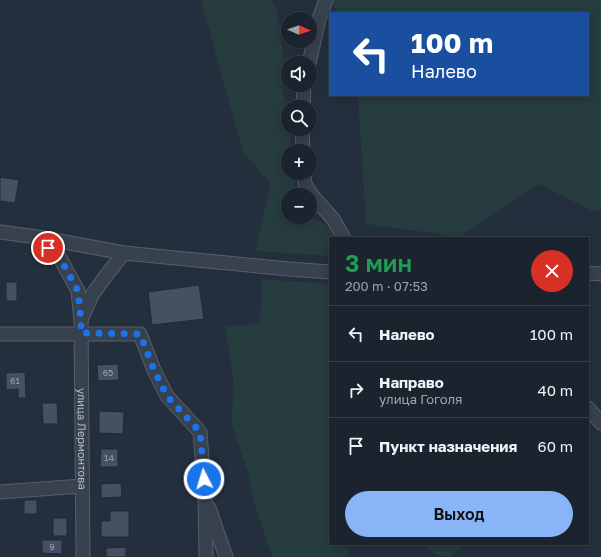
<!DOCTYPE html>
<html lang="ru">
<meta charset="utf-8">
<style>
:root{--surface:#1b232e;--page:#242b36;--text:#f1f3f6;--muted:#a0a4aa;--line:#39404a;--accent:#8ab4f8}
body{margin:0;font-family:"Golos Text",sans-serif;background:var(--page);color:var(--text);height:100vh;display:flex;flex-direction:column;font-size:15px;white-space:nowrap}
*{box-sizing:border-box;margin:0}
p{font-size:13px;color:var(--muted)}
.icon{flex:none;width:22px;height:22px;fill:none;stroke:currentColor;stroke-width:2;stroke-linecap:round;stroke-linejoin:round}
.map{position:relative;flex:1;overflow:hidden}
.sheet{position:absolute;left:329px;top:237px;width:260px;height:308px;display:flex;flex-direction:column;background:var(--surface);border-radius:0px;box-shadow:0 2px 10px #0003,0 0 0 1px var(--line)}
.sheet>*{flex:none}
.guide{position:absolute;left:329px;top:12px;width:260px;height:84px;border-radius:0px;box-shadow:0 2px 10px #0003,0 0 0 1px var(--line);background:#1a4fa0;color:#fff;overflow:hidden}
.needle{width:26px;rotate:92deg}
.tools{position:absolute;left:281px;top:12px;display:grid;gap:8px}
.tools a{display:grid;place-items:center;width:36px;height:36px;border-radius:50%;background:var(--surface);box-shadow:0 2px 10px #0003,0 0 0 1px var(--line);font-size:20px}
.pin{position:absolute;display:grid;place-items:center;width:34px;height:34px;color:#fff;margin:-17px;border:2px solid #fff;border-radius:50%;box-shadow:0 1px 4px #0007}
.me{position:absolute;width:44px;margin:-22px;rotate:355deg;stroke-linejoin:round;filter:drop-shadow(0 0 3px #0008)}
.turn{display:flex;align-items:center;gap:14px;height:84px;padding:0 16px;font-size:18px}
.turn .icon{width:52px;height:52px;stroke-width:2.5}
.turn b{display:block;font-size:28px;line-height:34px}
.round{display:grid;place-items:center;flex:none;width:42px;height:42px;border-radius:21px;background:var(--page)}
.headline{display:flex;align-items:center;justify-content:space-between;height:68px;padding:0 16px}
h1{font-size:24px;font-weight:600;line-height:30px;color:#1e9e55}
.action{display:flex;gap:8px;margin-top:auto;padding:8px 16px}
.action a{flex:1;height:46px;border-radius:24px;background:var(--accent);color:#111;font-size:16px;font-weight:600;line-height:46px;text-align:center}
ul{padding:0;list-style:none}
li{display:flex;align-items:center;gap:12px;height:56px;padding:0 16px;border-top:1px solid var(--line)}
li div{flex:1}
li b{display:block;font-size:15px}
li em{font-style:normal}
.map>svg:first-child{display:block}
</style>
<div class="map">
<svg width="601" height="557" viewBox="0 0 601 557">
<rect width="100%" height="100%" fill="#242f3e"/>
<path fill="#263c3f" d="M201,0H272L276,9L280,25L283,53L282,82L287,113L288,129L292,151H288V173H296C296,180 294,188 296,195H288V217H310V214C319,222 331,226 334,238H330V256L255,251L271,184L243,152Z
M329,0H601V211L591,210L539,184L459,237L366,224L358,95H588V13H338Z
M262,279L330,284V317L329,321L330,348V544H349L348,557H272L257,512L247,470L232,426L233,377L225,326L260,324Z
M423,544H464L450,557C438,557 432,552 423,544Z"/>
<path fill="#455162" stroke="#1f2835" d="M0,177L19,180L15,203L0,201Z
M6,282H17V301H6Z
M199,285L204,319L152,325L148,292Z
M118,364L119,380L98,381L97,365Z
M25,372L26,398H18V389L6,390V373Z
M42,403H57L58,424H43Z
M99,411L124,412L123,434L99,433Z
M101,449H118V467H100Z
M121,483L122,497L101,498V484Z
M24,500H37V514H24Z
M110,511H129V537H101V521H110Z
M53,518H67V536H53Z
M42,540H62V554L42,553Z
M126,547V557H106V548Z"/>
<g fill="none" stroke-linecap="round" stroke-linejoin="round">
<g stroke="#565f6c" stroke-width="15">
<g id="minor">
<path d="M309,63L319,19L326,0"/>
<path d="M303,107L304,85"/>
<path d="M302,129L303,151"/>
<path d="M304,173L305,184L310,193L333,219L344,238"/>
<path id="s1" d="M0,232L37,237L60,258L78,291L81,321L83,557"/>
<path d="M37,237L124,253L289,269L330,272"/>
<path d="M588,273L601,274"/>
<path d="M81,320L92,295L108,273L124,253"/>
<path d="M0,334H140L154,370L167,396L200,432L205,495L206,557"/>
<path d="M588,408L601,423"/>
<path d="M0,492L82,486"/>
<path d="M209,508L226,557"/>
</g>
</g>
<use href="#minor" stroke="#38414e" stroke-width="13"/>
</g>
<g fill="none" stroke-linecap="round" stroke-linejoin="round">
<path stroke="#1a73e8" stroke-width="7" stroke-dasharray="0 12.6" d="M48,248L60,258L78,291L81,321V333L140,334L154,370L167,396L200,432L204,479"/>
</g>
<g text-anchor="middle" stroke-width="4" stroke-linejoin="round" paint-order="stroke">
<g font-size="9" fill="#98a1af">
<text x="108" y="376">65</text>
<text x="15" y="384">61</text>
<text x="109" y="461">14</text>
<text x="52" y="550">9</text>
</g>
<g font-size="11" fill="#b4bcc9" stroke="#1d2633">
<text dy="4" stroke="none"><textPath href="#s1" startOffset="254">улица Лермонтова</textPath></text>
</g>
</g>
</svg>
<div class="tools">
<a><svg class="needle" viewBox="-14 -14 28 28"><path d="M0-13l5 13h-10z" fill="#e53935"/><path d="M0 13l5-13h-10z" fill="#a0a4aa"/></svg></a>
<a><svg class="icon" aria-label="sound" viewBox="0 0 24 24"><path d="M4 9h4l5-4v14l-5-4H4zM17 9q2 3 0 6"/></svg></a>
<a><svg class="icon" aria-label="search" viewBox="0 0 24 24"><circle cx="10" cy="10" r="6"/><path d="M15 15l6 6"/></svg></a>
<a>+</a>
<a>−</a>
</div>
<div class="pin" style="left:48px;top:248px;background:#d93025"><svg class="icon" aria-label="arrive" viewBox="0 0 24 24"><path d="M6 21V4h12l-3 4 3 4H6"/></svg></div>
<svg class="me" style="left:204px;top:479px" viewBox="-20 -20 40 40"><circle r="17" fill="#1a73e8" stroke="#fff" stroke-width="3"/><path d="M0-11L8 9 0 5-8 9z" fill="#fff"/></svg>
<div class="guide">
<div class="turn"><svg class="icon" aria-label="left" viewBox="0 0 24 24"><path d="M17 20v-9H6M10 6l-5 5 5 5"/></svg><div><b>100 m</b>Налево</div></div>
</div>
<section class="sheet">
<div class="headline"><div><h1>3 мин</h1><p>200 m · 07:53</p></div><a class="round" style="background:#d93025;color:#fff"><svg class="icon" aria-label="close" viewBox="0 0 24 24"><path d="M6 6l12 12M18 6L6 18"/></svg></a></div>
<ul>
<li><svg class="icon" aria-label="left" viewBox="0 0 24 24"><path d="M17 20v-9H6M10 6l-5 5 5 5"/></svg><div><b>Налево</b></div><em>100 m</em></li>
<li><svg class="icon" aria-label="right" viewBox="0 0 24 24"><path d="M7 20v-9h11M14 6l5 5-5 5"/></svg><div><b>Направо</b><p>улица Гоголя</p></div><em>40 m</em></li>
<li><svg class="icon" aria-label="arrive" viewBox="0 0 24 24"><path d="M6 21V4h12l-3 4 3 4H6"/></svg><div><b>Пункт назначения</b></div><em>60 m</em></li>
</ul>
<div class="action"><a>Выход</a></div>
</section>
</div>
